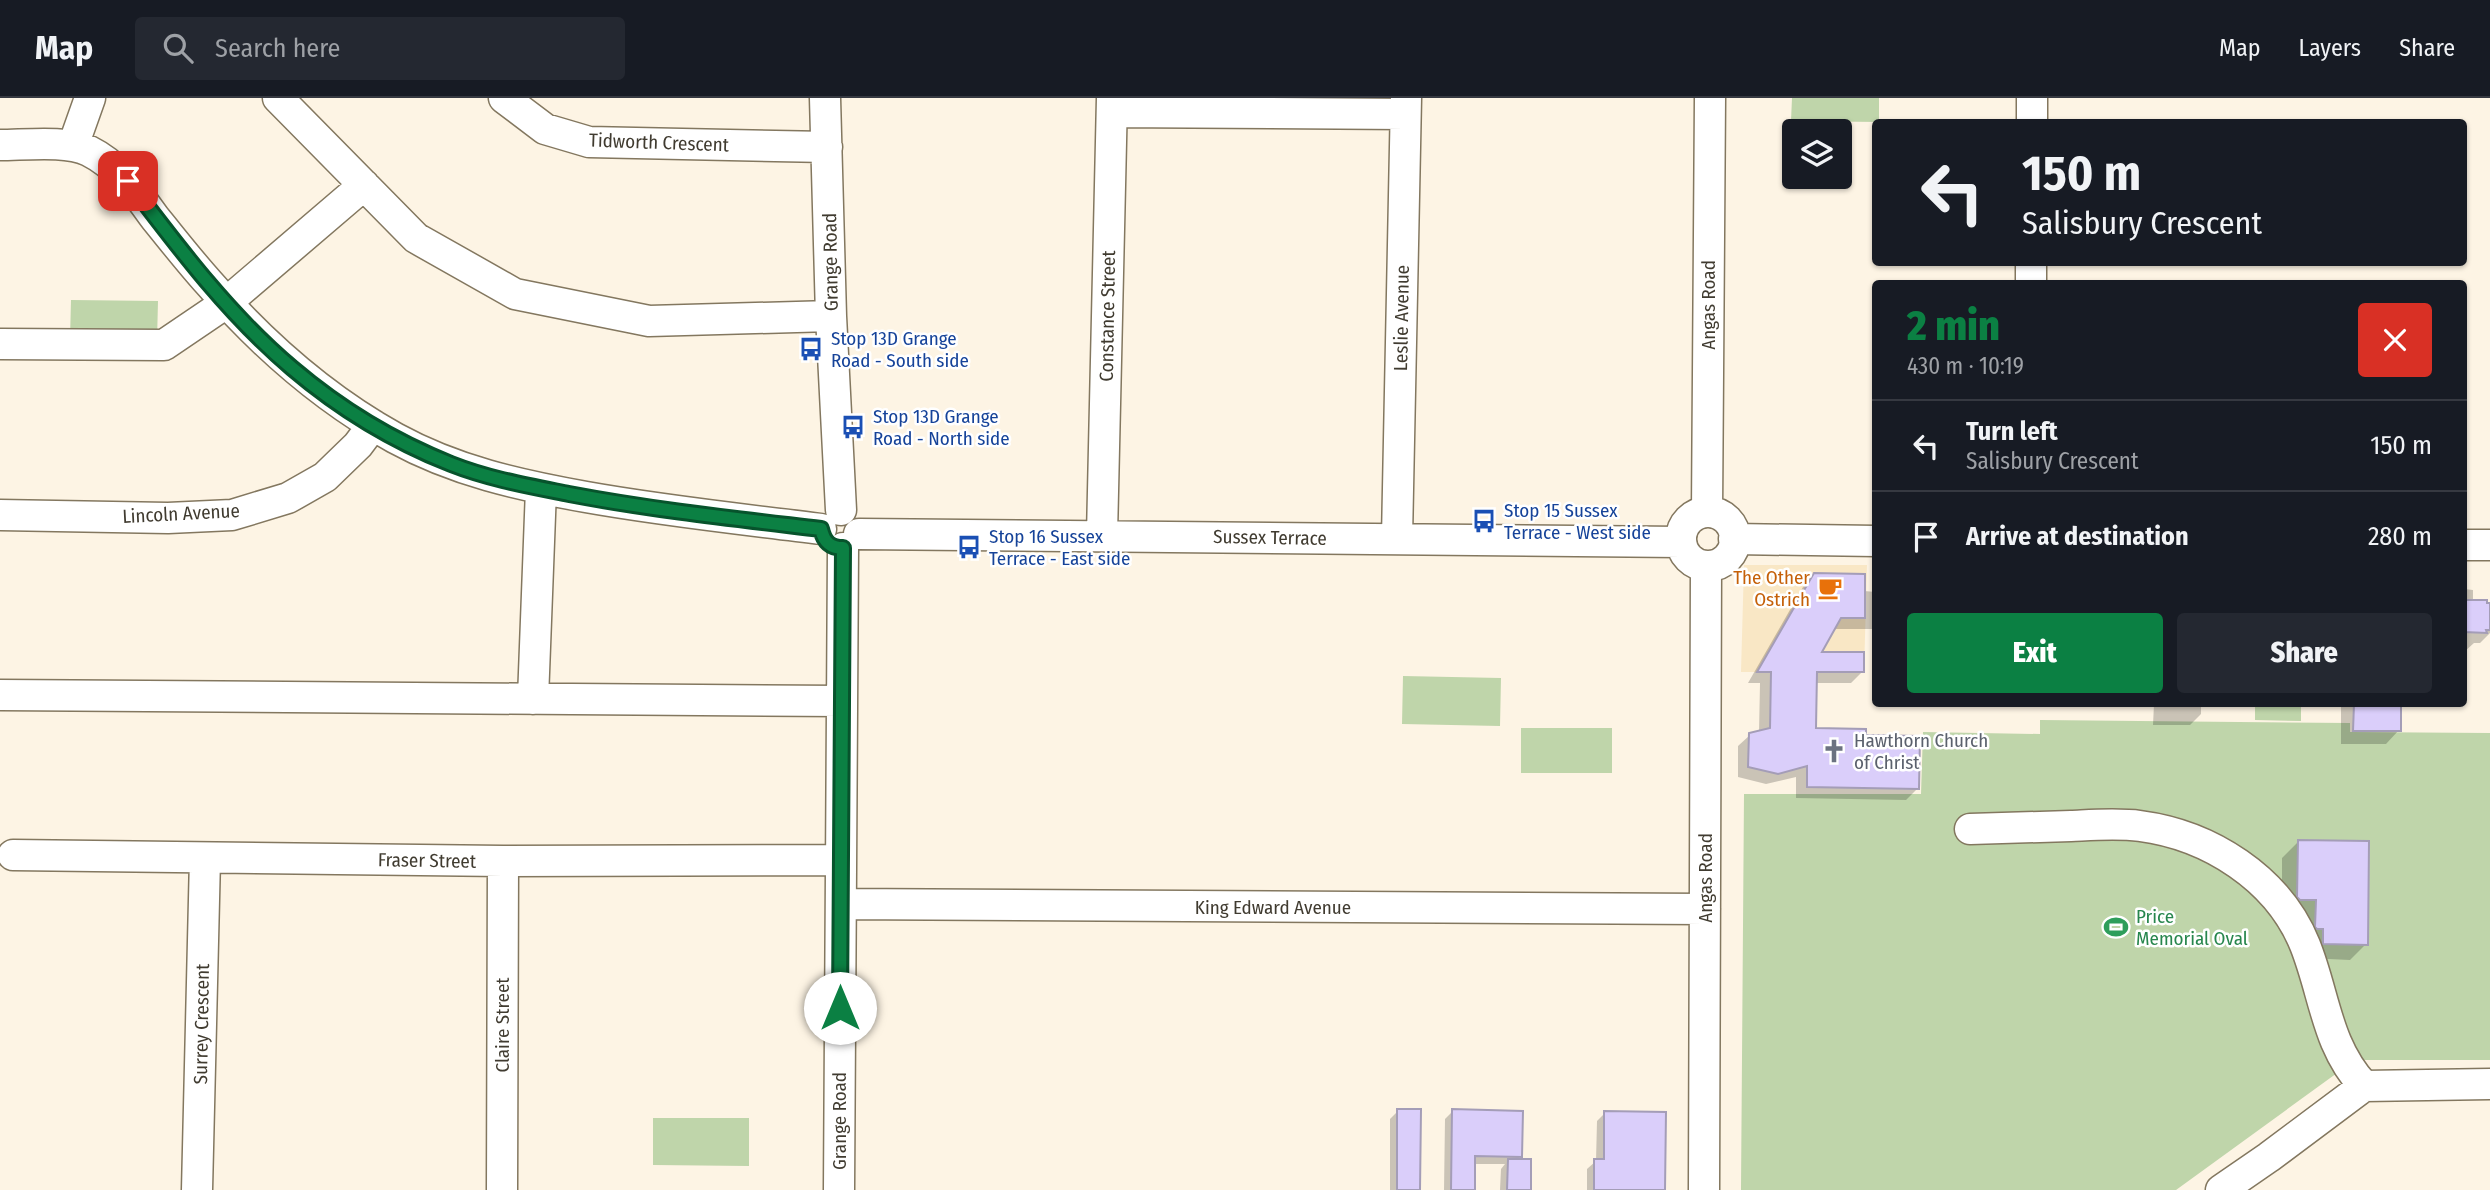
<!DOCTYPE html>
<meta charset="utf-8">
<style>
:root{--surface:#171b24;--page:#242831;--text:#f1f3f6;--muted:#9ea1a6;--line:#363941;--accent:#0b8043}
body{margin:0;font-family:"Fira Sans Condensed",sans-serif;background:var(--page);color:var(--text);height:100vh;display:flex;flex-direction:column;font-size:26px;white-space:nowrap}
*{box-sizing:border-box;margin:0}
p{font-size:23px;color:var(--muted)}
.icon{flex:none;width:38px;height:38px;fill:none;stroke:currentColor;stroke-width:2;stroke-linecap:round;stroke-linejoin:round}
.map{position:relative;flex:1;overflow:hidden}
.panel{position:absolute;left:1872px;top:182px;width:595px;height:427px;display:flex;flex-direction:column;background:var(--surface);border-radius:7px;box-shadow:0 2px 5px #0004}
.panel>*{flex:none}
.banner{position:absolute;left:1872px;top:21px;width:595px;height:147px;border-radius:7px;box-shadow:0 2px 5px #0004;background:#171b24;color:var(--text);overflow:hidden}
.buttons{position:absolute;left:1782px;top:21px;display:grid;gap:14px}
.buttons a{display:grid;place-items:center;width:70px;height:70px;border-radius:7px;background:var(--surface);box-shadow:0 2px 5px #0004;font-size:35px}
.pin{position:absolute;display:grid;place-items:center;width:60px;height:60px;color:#fff;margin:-30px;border-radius:14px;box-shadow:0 4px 10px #0006}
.me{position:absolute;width:77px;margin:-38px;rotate:0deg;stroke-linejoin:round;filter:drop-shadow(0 0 5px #0008)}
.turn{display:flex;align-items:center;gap:24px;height:147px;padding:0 35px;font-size:32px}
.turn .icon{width:91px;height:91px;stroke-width:2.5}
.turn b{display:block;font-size:49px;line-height:60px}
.round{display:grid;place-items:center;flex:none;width:74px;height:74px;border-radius:7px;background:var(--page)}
.overview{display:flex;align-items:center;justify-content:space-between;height:119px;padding:0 35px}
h1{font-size:42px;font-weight:800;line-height:52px;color:var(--accent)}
.primary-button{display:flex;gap:14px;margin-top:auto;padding:14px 35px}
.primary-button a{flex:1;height:80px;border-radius:7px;background:var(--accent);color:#fff;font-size:28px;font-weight:800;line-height:80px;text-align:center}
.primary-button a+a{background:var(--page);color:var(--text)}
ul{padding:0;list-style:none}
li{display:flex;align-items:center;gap:21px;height:91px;padding:0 35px;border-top:2px solid var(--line)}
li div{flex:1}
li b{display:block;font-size:26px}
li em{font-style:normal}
header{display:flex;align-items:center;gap:42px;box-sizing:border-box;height:98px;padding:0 35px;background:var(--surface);border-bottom:2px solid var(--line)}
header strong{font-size:33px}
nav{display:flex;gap:38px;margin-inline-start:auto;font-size:24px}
.search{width:490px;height:63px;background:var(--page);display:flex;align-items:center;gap:18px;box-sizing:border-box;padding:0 24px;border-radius:7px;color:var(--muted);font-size:26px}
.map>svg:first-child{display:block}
</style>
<header>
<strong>Map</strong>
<div class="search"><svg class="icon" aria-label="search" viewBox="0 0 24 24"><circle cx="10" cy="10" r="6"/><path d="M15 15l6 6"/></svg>Search here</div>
<nav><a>Map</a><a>Layers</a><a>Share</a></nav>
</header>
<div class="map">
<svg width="2490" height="1092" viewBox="0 0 2490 1092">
<rect width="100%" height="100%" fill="#fdf4e4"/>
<path fill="#f9e7c5" d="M1744,467H1867L1864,574H1741Z"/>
<path fill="#bfd5aa" d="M1792,0H1879V24L1791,23Z
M71,202L158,203L157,243L70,242Z
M1403,578L1501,580L1500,628L1402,626Z
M2255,606H2301V623L2255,622Z
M2040,622L2350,625V634L2490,635V962H2355L2176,1092H1741L1744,696H1921L1923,634L2040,636Z
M1521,630H1612V675H1521Z
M653,1020H749V1068L653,1067Z"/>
<path fill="#0003" d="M1815,477L1864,493L1876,494V531H1833L1819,556L1862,574L1851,585H1815V632L1864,639L1918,690L1906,702L1796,700V679L1766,686L1738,679V648L1750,637L1759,635L1760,585H1748L1803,489Z
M2464,491L2473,492V503L2490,506V535L2480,545H2474L2464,554Z
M2154,606H2201V616L2190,627H2153Z
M2341,606H2399V632L2386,646H2341Z
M2298,744L2366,846L2350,862L2307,860L2282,815V760Z
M1398,1013L1418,1092H1390V1021Z
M1453,1013L1520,1058L1516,1063L1529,1092H1500L1501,1071L1505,1066H1473V1092H1444L1445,1021Z
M1605,1015L1664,1092H1587V1071L1596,1063L1597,1023Z"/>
<path fill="#dacefa" stroke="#a49db7" stroke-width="2" d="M1814,475L1865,476V520H1841L1822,554H1864V574H1817L1816,630L1866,631V637L1920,638L1919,691L1807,689V668L1778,676L1748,669L1749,635L1770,630L1771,574H1757Z
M2464,502H2487V505H2490V532H2486L2487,535L2464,534Z
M2354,606H2401V633H2353Z
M2298,742L2369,743L2368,847L2323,846V831H2317L2315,829L2316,802H2300L2297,799Z
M1397,1011H1421L1420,1092H1397Z
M1452,1011L1523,1013L1522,1059L1475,1058V1092H1451Z
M1604,1013L1666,1014L1665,1092H1594V1061H1604Z
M1508,1061H1531V1092H1507Z"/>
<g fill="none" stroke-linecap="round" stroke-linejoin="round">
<g stroke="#83775f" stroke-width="33">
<path id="minor" d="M278,0L416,140L515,196L649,223L831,218
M504,0L545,31L589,44L827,49
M825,0L831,218L841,412
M1112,14L1405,16
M2032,24V0
M0,47C25,47 67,42 89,53C119,68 136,94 155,120C173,142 190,164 209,185C263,247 323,300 395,340C455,373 519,387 586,399C664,413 742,421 821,431
M73,48L90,0
M2031,186V164
M0,246L164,247L226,205L364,87
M1707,414L1710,0
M1681 441a27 27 0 1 1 54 0a27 27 0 1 1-54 0Z
M0,417L168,420L232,417L288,400L325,379L358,347L373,327
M859,436L1681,444
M1102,437L1112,0
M1397,440L1406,0
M1734,441L1876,443
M2464,447H2490
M0,597L842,603
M533,601L541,391
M1970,731C2003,730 2037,729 2071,728C2093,727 2117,725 2140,728C2209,737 2278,780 2305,847C2325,897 2326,947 2364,988
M13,757L503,763L841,762
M841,806L1705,811
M197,1092L205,760
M502,1092L503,763
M839,1092L843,450
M1704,1092L1706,468
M2221,1092L2269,1059L2364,988L2490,986"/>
</g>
<use href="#minor" stroke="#fff" stroke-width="30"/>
</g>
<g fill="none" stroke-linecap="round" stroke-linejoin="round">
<g stroke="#07532c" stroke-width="18">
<path id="route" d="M128,83C178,149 229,217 292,270C339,310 393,343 451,366C489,381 529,388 569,396C653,412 737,421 821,431C824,444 830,450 843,450L840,910"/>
</g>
<use href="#route" stroke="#0b8043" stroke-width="12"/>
</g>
<defs>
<g id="bus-bare" transform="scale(1.89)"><path d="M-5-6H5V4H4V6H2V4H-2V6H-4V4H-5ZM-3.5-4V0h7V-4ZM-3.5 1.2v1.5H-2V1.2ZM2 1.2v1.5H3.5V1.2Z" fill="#1a4fb4" stroke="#fff" stroke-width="2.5" paint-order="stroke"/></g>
<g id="cafe-bare" transform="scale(1.89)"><path d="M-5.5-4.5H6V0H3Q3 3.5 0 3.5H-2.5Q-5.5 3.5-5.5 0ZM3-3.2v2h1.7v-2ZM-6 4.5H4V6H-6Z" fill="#e8710a" stroke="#fff" stroke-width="2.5" paint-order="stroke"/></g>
<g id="church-bare" transform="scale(1.89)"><path d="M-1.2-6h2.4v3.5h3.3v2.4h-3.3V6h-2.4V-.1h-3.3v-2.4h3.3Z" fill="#6b7280" stroke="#fff" stroke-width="2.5" paint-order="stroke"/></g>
<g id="stadium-bare" transform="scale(1.89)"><path d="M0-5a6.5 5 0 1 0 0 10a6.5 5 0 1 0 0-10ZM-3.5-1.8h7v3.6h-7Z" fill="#2e9e5b" stroke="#fff" stroke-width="2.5" paint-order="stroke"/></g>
</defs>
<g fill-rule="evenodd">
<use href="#bus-bare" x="811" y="251"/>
<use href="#bus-bare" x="853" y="329"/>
<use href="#bus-bare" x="1484" y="423"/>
<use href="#bus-bare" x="969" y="449"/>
<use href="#cafe-bare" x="1830" y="490"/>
<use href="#church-bare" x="1834" y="653"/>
<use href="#stadium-bare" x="2116" y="829"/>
</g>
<g text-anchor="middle" stroke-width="5" stroke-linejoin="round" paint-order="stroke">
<g font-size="19" fill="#403b30" stroke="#fff">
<text transform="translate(659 44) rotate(2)" y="7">Tidworth Crescent</text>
<text transform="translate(830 164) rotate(-91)" y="7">Grange Road</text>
<text transform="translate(1708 207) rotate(-90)" y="7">Angas Road</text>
<text transform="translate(1107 218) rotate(-89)" y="7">Constance Street</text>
<text transform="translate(1401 220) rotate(-89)" y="7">Leslie Avenue</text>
<text transform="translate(181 415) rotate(-3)" y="7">Lincoln Avenue</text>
<text transform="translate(1270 439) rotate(1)" y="7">Sussex Terrace</text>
<text transform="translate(427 762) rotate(1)" y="7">Fraser Street</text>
<text transform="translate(1705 780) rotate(-90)" y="7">Angas Road</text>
<text x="1273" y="816">King Edward Avenue</text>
<text transform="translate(201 926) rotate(-89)" y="7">Surrey Crescent</text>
<text transform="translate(502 927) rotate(-90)" y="7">Claire Street</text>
<text transform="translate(839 1023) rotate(-90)" y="7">Grange Road</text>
</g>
<g font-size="19" fill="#164399" stroke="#fff" text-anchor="start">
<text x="831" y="247">Stop 13D Grange<tspan x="831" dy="22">Road - South side</tspan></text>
<text x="873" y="325">Stop 13D Grange<tspan x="873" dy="22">Road - North side</tspan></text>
<text x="1504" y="419">Stop 15 Sussex<tspan x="1504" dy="22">Terrace - West side</tspan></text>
<text x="989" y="445">Stop 16 Sussex<tspan x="989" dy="22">Terrace - East side</tspan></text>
</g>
<g font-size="19" fill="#c56008" stroke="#fff" text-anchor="end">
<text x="1810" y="486">The Other<tspan x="1810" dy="22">Ostrich</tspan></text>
</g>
<g font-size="19" fill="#5b616d" stroke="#fff" text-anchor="start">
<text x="1854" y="649">Hawthorn Church<tspan x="1854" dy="22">of Christ</tspan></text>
</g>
<g font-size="19" fill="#27864d" stroke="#fff" text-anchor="start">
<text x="2136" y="825">Price<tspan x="2136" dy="22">Memorial Oval</tspan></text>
</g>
</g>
</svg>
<div class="buttons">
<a><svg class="icon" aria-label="layers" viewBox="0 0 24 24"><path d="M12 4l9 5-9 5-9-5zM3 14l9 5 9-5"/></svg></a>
</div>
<div class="pin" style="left:128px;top:83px;background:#d93025"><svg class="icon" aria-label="arrive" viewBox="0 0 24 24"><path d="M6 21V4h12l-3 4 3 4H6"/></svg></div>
<svg class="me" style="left:840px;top:910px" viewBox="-20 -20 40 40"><circle r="19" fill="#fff"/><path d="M0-13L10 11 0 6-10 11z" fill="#0b8043"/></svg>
<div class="banner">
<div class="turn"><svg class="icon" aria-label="left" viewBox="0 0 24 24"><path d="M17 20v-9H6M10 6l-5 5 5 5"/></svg><div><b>150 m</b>Salisbury Crescent</div></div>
</div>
<section class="panel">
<div class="overview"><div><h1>2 min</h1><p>430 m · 10:19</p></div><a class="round" style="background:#d93025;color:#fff"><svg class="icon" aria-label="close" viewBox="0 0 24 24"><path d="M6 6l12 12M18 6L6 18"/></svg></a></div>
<ul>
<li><svg class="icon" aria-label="left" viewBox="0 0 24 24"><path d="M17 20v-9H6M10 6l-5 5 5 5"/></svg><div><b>Turn left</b><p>Salisbury Crescent</p></div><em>150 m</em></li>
<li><svg class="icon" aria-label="arrive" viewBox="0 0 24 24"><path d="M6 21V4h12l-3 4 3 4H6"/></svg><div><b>Arrive at destination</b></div><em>280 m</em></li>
</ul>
<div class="primary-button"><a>Exit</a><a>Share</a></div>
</section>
</div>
